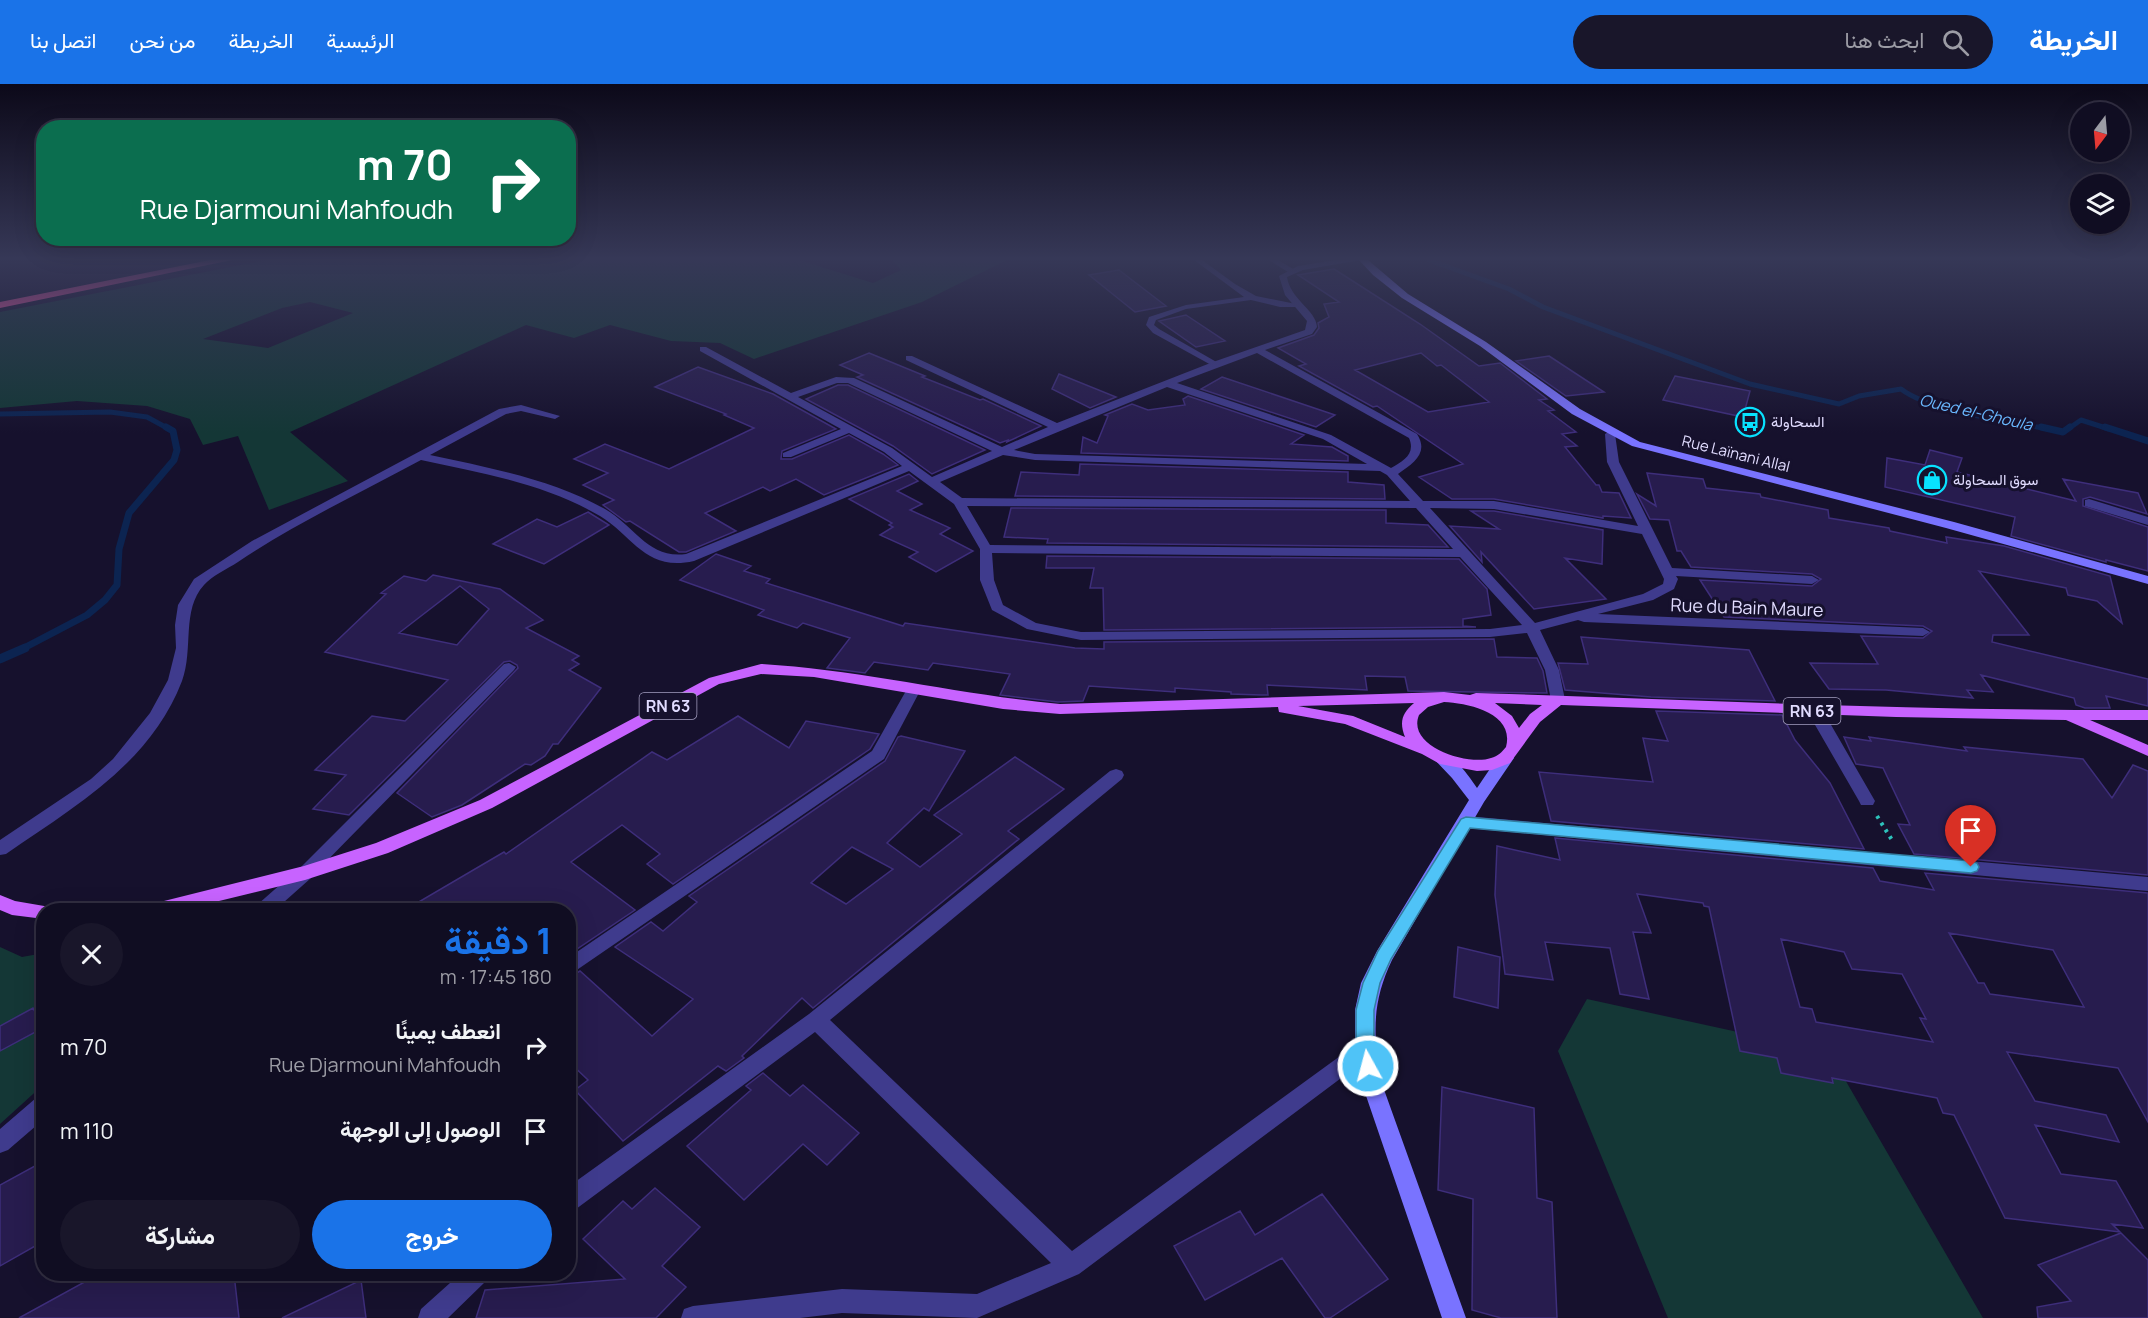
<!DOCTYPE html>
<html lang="ar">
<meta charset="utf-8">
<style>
:root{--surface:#100d22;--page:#19162a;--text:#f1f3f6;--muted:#9c9ca5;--line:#302d40;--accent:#1a73e8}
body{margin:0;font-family:Manrope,Vazirmatn,sans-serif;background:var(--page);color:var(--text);direction:rtl;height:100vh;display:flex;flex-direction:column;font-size:22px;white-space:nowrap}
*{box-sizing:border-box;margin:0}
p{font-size:20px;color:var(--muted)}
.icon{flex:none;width:33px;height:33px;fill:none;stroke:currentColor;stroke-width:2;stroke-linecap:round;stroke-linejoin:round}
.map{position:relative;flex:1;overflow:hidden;direction:ltr}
.sheet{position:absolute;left:36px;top:819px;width:540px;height:378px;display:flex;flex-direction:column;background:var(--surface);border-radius:24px;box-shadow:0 6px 24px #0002,0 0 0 2px var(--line);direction:rtl}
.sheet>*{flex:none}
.guide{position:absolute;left:36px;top:36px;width:540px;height:126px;border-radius:24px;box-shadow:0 6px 24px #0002,0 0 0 2px var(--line);direction:rtl;background:#0b6e4f;color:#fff;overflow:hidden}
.needle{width:39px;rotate:196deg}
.tools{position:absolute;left:2070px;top:18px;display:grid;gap:12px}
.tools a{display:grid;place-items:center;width:60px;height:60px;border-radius:50%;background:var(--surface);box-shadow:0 6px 24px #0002,0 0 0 2px var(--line);font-size:30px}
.pin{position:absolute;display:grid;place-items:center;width:51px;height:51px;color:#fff;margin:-62px -26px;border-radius:50% 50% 50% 0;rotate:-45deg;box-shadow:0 0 6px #0007}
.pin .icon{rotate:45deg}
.me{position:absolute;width:66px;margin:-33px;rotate:353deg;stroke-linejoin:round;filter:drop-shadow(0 0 4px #0008)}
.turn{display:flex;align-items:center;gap:21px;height:126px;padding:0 24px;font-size:27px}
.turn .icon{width:78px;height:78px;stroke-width:2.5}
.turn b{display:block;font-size:42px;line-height:51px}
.round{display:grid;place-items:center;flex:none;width:63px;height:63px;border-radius:32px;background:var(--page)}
.head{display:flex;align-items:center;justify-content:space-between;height:102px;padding:0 24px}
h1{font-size:36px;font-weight:700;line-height:45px;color:var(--accent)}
.primary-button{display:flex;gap:12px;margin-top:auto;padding:12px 24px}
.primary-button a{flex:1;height:69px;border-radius:36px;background:var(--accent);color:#fff;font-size:24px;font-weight:700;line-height:69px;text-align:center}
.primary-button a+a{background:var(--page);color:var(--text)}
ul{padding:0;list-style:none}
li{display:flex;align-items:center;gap:18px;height:84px;padding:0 24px}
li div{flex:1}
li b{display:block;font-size:22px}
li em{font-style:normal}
header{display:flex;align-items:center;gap:36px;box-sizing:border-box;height:84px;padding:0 30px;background:var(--accent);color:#fff}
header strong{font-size:28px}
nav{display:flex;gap:33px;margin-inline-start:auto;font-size:21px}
.search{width:420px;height:54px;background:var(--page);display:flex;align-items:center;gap:15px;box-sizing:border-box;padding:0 21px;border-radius:33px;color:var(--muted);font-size:22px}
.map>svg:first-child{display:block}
</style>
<header>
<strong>الخريطة</strong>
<div class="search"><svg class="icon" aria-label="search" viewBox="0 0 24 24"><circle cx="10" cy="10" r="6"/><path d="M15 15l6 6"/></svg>ابحث هنا</div>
<nav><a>الرئيسية</a><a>الخريطة</a><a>من نحن</a><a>اتصل بنا</a></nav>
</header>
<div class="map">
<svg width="2148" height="1234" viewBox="0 0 2148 1234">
<rect width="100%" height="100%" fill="#16112d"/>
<path fill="#143736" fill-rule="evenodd" d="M266,176H799L873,199L901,186L892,176H1007L922,218L754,275L720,259L671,257L610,241L574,254L526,241L290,348L348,397L269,426L238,352L203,361L190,335L147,322L77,317L0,324V228ZM310,218L353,229L268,264L203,255L282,224Z
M0,863L22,873L44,869L43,1001L0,1040Z
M1587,915L1829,968L1983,1234H1668L1558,967Z"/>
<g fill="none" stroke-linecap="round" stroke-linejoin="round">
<path stroke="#0c2451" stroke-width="5" d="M1429,176L1509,205L1543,223L1750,300L1839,320L1859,312L1901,305C1931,328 2009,337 2048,345
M0,330L110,328L147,333L169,345
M2068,345L2081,336L2109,345"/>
<path stroke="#0c2451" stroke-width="7" d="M2041,343L2063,348L2070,343
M2105,343L2148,357
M22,565L87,531L105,516L117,501L119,465L129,429L174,376L177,366L173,347L166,343"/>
<path stroke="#0c2451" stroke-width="9" d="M0,575L25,564"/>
</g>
<path fill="#271c4e" stroke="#3e2e7b" stroke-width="1.5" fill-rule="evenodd" d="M1334,185L1420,240L1479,282L1500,279L1547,315L1539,316L1554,326L1548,327L1576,348L1562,350L1577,362L1565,363L1596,401H1599L1602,408L1619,409L1631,434L1603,432V434L1494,415H1452L1419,393L1463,380L1377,322L1373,323L1299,282L1306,280L1278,264L1314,251L1319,244L1318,239L1329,233L1324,220L1339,218L1298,191ZM1421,269L1437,282L1441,281L1489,318L1428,328L1355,286Z
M1119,186L1166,222L1135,228L1089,191Z
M1186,231L1225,257L1196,263L1159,237Z
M869,269L925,292L922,293L980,316L983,315L1041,342L1007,358L1008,356L1000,359L857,293L863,291L840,281Z
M1549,272L1604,308L1566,312L1516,277Z
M698,283L773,310L836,345L782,367L781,375H792L849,351L883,370L898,381L824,411L796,395L770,407L763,403L705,429L736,447L686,468H679L630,437L626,438L603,421L614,416L583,401L608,389L574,375L605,360L669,385L754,344L724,331L726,330L655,303Z
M1059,290L1116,313L1090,324L1052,305Z
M1675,292L1750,307L1743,333L1663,316Z
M1222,293L1335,331L1316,343L1201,305Z
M838,301H848L985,366L932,390L893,362L806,315Z
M1188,312L1304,351L1291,360L1332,363L1348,372V377L1081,369L1083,353L1097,359L1108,332L1105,331L1132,320L1148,326L1185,321L1183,315Z
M1930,366L1962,374L1957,388L2076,417L2063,395L2138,409L2147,430L2090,413L2083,415V422L2148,443V487L2106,476V478L2011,452L2015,433L1885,403L1887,374L1925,381Z
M1080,380L1348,388V398L1384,401L1385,415L1015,412L1021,388L1079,391Z
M1647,389L1703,395L1706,404L1760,410L1761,413L1828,426L1829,434L1889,444L1890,447L1947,459L1946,453L2004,462L2110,492L2122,539L2097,517L2068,511L2066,504L1979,487L2029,551H1993L1992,558L2148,595V622L2106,612L2110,624H2085L2076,621L2074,614L1981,591L1993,608L1967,606L1973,614L1886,606L1829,605L1810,579L1878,580L1861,552L1923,554L1932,547L1923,542L1724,533L1700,496L1812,502L1821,495L1812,490L1691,483L1681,467H1677L1669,436L1650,435L1637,410L1656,422Z
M909,390L918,397L897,407L922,420L910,426L950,444L940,450L973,467L936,488L909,473L918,468L880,451L893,443L889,441L892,439L849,415Z
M1011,424L1386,426V439L1428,441L1448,463L1047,459L1048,455L1004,453Z
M1471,427H1494L1603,446L1602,480L1565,474L1606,515L1534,525L1481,468L1482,478L1450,442L1499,445Z
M588,428L609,441L544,480L493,460L537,435L557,443Z
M716,470L751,482L744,487L770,495L766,499L903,542L905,539L1075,564L1104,565V558L1494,555L1497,573L1537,574L1543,587L1547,609L1408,607L1405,593L1365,592L1367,606L1267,601L1268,611H1261L1231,610V608L1175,604V608L1089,602L1083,617L1058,618L1000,611L1010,590L933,579L928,586L874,578L865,589L827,584L850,554L803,539L797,544L758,531L764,526L680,496Z
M1047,472L1459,475L1487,505L1491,531L1463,535V542L1476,543L1104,546L1103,504H1090L1094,484H1046Z
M433,491L500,505L543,536L526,544L579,572L572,576L579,580L569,586L601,604L558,660H553L545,672L531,681L525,680L462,721L432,733L397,709L518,584L517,581L510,577L504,578L349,731L313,725L346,691L315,686L372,632L405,637L448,596L325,568L386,510L381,509L404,492L426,497ZM460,502L489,525L457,561L399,549Z
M1581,553L1749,566L1775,617L1651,613L1565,606L1558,579L1588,580Z
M1656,627L1782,631L1795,656L1830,699L1864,765L1551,737L1539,688L1653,698L1643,654L1668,657Z
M738,632L789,664L806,637L879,650L870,665L673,800L647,780L660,770L622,741L571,778L635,826L568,871V826H405L504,768L506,770L652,668L667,676Z
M901,652L965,667L929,727L924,724L887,759L920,783L962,750L934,731L1015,673L1064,705L1008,747L1019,755L813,924L802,914L742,972L744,974L726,987L718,982L623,1057L575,1006L588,996L568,977V894L580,887L652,952L693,915L615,863L651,838L663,847L697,818L689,812L885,677L898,653ZM852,763L893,785L846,820L811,799Z
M1844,653L1871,657L1869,653L1967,667L1964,663L2083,675L2112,714L2133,681L2148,687V791L1914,770L1898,740L1910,741L1883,684L1856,680Z
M1555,754L1873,784L1880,797L1934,806L1925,789L2148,809V1038L2118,984L2007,968L2035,1017L2106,1031L2119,1058L2035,1041L2061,1090L2116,1097L2143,1144L2112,1140L2120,1148L2005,1134L1954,1031L1943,1029L1937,1014L1832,994L1833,999L1781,989L1777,974L1740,967L1709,823L1704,822L1703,819L1637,810L1651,849L1633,848L1649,915L1620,910L1610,864L1545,858L1553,896L1505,890L1495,811L1497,762L1560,776ZM1949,849L2053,866L2084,923L1990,910L1984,899H1978ZM1781,855L1844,868L1852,885L1902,890L1926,935L1920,934L1933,958L1816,938L1812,925L1800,923Z
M1458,863L1500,873L1498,924L1454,913Z
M33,924L43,944L0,967V942Z
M763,989L790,1012L803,1001L859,1049L827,1081L803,1060L744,1116L687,1062L751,1006L746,1002Z
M1442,1003L1534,1024L1537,1114L1552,1118L1557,1234H1501L1472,1226L1473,1115L1438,1106Z
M44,1077V1157L0,1182V1101Z
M655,1104L700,1143L662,1182L686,1203L656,1234H476L485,1206L625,1195L583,1155L623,1117L632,1125Z
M1322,1110L1388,1195L1330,1234H1325L1282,1174L1205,1216L1174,1162L1240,1127L1255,1151Z
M2121,1149L2148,1176V1234H2038L2037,1223L2071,1217L2038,1181Z
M99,1190H234L239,1234H19Z
M361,1196L366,1234H282Z"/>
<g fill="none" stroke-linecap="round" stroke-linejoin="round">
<path stroke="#2ec2bb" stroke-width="4" stroke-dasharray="3 5" stroke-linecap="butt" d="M1877,732L1892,756"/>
<path fill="#3f3b8d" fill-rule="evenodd" d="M1194,176H1202L1235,200L1256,212L1301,221L1297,223H1280L1251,216L1186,225L1156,236L1154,241L1159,245L1220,280L1213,282L1153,249L1146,241L1149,233L1186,221L1244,213Z
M1269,176H1278L1295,186L1288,188Z
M509,579L516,583L514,586L311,793L305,795L299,793L297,789L299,785L504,580Z"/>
<path fill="#3f3b8d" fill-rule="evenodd" d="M1336,176H1361L1303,186L1287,193C1290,215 1316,226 1317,243L1312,250L1265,266L1417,350C1429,369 1414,379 1398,390L1423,417H1494L1638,442L1607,378L1605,350L1610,347L1615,350L1619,378L1672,484L1812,492L1819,496L1812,500L1676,492L1678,495L1674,505L1653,516L1598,530L1923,544L1930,548L1923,552L1584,538L1578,536L1540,546L1559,586L1565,616L1558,621L1551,616L1545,586L1527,549L1490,553L1081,556L1027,545L992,526L980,496V465L954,420L909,387L694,477C646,488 634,453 600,432C545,400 482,389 421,376C360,409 296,439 238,478C227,485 212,492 204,501C181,526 194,565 182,597C150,680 75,722 6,770L0,771V756L91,695L113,675L150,629L168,596L176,564L175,541L178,521L194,495L252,457L499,325L521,321L560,332L555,335L521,327L506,330L430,371C490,384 551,395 605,425C636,443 648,475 686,470L902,382L884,368L849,349L791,373H783V369L841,345L700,267V263H706L791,309L836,293L854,294L1002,363L1048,343L906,276V272H912L1057,339L1213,278L1305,246L1307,237L1285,211L1279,192L1298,182ZM1257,269L1409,354C1416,370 1403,377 1391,384L1331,351L1177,299ZM837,299H848L992,367L932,393L892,364L798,313ZM1167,303L1323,355L1367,380L1035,370L1014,366ZM1003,371L1035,376L1380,387L1387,391L1410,417L962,414L940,398ZM967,422L1416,424L1453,465L990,461ZM1430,424L1494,425L1642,450L1664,495L1663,500L1643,510L1535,539ZM992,469L1460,473L1522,541L1490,545L1081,548L1036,539L1003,521L994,496Z
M2089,415L2148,433V441L2085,422V416Z
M914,600L921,605L884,675L568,892V874L872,667L907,605Z
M1815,622L1823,627L1875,717L1873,721H1861L1859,717L1807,627Z
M1116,685L1122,687L1124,691L1122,695L830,936L1072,1167L1358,959L1365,956L1372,959L1375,965L1372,971L1079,1190L977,1234L842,1229L800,1234H681L684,1225L693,1222L842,1205L977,1210L1051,1179L815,948L576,1125L568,1128V1103L809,930L1110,687Z
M1466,732L2148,793V807L1466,744L1460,742L1458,738L1460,734Z
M305,782L311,784L314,789L311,794L275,826H254L257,821L299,784Z
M44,1012V1035L8,1066L0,1069V1045L36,1014Z
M460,1190H489L485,1198L448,1234H418L421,1225Z"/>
<path fill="#7973ff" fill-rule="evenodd" d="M1359,176H1368L1408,210L1486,258L1580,325L1640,358L1954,438L2148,492V500L1946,444L1632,362L1572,330L1480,262L1402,214L1373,191Z
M1441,669C1456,673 1468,691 1477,704L1500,670H1512L1514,674L1484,718L1392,876C1371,920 1373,953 1382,1000L1466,1234H1442L1362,1000L1355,965V926L1361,899L1377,867L1469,716L1452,694L1433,674L1435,670Z"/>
<path fill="#c763ff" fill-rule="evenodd" d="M761,580C862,586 960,611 1060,620L1444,608L1470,611L1476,609C1700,616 1924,627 2148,626V636H2090L2148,661V672L2066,636L1896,633L1561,621L1540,638L1510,679L1492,686L1477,687L1440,680L1422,670L1345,640L1279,628L1278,623L1060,630L1003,625L814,593L761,590L719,600L492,724L388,769L305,796L182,826H121L124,821L160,818L304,782L376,759L480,716L709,594ZM1444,618C1468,619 1515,629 1506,663C1502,668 1498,672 1491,674C1469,682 1406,663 1419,631L1428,623ZM1414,619C1402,629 1399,638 1405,653L1353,632L1298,622ZM1495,619L1542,621L1530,630L1519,644L1512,632Z
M0,811L15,817L50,823L52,826H44V835L12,831L0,826Z"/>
<path fill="#ff57a5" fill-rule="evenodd" d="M210,176H232L0,224V218Z"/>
</g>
<linearGradient id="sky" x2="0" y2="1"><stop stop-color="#0c0919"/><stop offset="0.5" stop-color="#363857"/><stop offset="1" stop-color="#363857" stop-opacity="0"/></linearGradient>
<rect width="2148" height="349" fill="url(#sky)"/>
<path fill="#4fc3f7" stroke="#337fa1" stroke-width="1.5" d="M1466,733L1971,777L1977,779L1979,783L1977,787L1971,789L1470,744L1391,875L1380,899L1374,926V965L1378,982L1375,988L1368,991L1362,988L1356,965V926L1363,899L1378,867L1461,735Z"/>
<defs>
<g id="bus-ring" transform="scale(1.5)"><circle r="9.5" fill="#16112d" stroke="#08e2ff" stroke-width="1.5"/><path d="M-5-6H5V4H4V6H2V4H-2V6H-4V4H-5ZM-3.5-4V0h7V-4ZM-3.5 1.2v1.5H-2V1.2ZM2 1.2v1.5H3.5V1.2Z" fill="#08e2ff"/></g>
<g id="shop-ring" transform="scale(1.5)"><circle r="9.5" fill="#16112d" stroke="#08e2ff" stroke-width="1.5"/><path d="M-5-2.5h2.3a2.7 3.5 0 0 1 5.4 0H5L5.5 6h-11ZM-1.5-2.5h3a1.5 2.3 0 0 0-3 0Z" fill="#08e2ff"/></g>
</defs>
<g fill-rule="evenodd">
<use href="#bus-ring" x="1750" y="338"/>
<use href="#shop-ring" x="1932" y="396"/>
</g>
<g text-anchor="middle" stroke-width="6" stroke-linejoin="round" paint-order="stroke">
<g font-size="15" fill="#e1dcff" stroke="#16112d" text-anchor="start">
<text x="1771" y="343">السحاولة</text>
<text x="1953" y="401">سوق السحاولة</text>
</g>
<g font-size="15" fill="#e1dcff" stroke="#16112d">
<text transform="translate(1736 370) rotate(14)" y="5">Rue Laïnani Allal</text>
</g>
<g font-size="16" font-style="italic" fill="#6ab8ff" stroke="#16112d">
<text transform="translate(1976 328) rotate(13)" y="6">Oued el-Ghoula</text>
</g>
<g fill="#16112d" stroke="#a49fc0" stroke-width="1.5">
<rect x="639.5" y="609" width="57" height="26" rx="4.5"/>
<rect x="1783.5" y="614" width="57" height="26" rx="4.5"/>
</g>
<g font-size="16" font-weight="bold" fill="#e1dcff">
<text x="668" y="628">RN 63</text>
<text x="1812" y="633">RN 63</text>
</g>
<g font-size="18" fill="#e1dcff" stroke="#16112d">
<text transform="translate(1747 524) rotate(2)" y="6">Rue du Bain Maure</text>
</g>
</g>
</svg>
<div class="tools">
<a><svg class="needle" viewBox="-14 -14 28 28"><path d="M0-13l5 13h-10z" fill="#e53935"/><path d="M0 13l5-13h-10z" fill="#9c9ca5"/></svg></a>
<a><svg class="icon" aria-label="layers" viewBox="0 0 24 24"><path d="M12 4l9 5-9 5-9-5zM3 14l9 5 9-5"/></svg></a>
</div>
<div class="pin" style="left:1971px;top:783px;background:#d93025"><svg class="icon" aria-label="arrive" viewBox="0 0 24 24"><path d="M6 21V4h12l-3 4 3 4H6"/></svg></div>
<svg class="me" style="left:1368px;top:982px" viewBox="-20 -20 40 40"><circle r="17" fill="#4fc3f7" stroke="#fff" stroke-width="3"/><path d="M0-11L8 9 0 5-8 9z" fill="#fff"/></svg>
<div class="guide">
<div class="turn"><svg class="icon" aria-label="right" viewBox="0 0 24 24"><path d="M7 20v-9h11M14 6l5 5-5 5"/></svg><div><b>70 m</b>Rue Djarmouni Mahfoudh</div></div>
</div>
<section class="sheet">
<div class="head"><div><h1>1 دقيقة</h1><p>180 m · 17:45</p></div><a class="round"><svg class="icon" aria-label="close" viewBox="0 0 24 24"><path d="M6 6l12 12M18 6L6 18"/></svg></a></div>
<ul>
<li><svg class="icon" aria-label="right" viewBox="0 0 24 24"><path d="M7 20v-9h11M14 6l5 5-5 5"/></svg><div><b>انعطف يمينًا</b><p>Rue Djarmouni Mahfoudh</p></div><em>70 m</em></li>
<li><svg class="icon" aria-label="arrive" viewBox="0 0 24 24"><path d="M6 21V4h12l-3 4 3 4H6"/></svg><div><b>الوصول إلى الوجهة</b></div><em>110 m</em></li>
</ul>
<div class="primary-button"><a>خروج</a><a>مشاركة</a></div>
</section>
</div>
